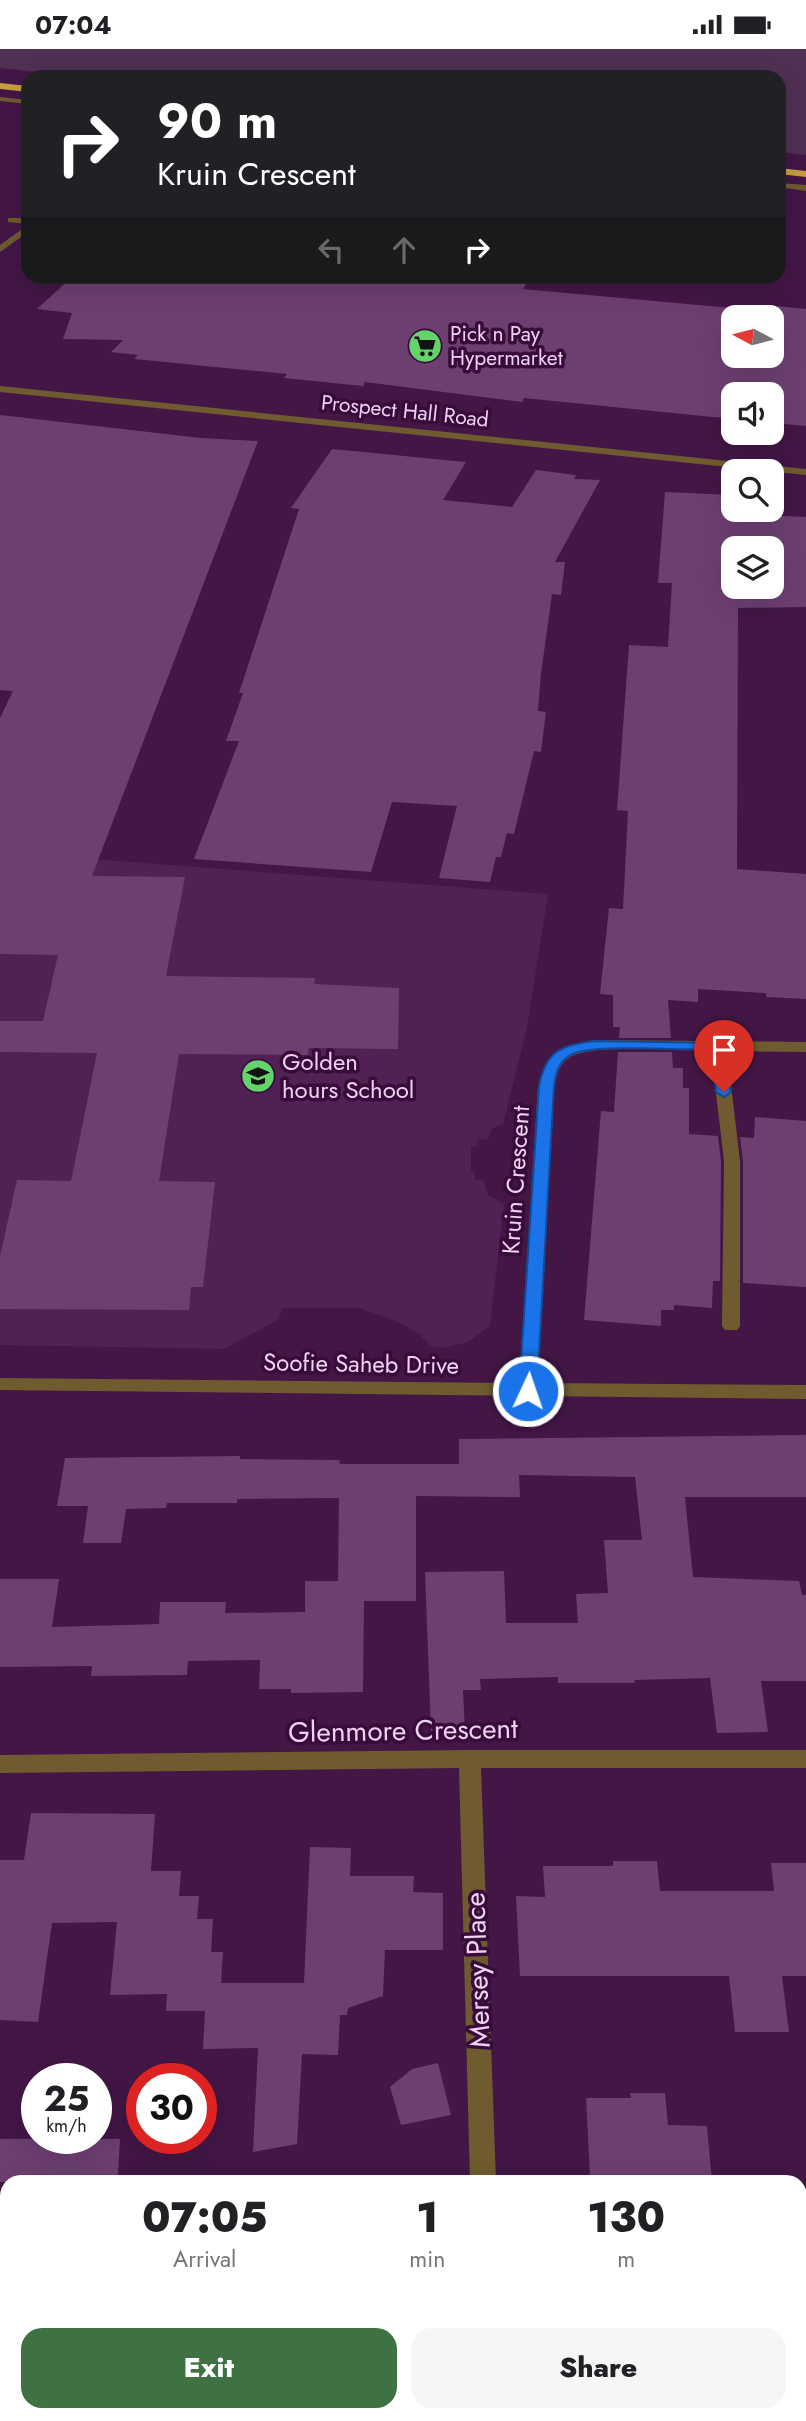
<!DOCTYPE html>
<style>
:root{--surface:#fff;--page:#f6f6f6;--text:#202124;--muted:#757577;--accent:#3e7243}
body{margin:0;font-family:Jost,sans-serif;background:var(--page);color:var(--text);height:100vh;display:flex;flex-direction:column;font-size:26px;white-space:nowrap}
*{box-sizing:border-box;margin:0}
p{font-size:23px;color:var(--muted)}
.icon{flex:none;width:38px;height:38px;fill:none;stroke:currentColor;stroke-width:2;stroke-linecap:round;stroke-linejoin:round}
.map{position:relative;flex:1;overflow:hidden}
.panel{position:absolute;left:0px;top:2126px;width:807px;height:247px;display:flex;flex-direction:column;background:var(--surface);border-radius:21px 21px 0 0;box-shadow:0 7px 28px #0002}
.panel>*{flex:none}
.banner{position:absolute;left:21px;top:21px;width:765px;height:214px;border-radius:21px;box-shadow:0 7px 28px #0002;background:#202124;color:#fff;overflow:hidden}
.needle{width:46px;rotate:277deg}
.controls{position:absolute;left:721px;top:256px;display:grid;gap:14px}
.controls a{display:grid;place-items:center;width:63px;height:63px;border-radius:14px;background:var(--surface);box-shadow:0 7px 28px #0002;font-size:35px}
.speed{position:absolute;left:21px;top:2014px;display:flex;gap:14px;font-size:35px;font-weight:700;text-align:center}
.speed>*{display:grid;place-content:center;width:91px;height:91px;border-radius:50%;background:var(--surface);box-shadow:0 7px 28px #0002;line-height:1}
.speed small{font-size:18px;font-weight:400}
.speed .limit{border:10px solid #d22;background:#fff;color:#111}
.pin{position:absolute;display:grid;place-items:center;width:60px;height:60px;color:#fff;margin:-72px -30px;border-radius:50% 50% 50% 0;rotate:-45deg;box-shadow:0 0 7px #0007}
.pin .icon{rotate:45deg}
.me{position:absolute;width:77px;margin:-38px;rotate:3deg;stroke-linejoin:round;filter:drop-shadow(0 0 5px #0008)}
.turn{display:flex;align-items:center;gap:24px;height:147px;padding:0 21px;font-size:32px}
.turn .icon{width:91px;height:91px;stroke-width:2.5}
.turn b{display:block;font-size:49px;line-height:60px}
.lanes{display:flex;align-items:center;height:66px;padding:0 21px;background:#0003;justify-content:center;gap:35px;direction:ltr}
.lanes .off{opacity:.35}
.eta{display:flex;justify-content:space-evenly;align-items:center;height:119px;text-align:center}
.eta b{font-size:42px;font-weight:800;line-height:49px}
.button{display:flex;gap:14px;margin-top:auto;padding:14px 21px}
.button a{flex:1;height:80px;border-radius:21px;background:var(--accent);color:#fff;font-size:28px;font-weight:800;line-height:80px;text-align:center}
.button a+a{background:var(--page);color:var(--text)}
.status{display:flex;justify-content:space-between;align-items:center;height:49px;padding:0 35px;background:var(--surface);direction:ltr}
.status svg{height:19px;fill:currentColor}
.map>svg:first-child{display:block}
</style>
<div class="status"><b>07:04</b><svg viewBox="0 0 49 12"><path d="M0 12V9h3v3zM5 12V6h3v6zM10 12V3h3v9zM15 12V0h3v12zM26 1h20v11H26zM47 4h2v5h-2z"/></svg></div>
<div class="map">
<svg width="806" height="2372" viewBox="0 0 806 2372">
<rect width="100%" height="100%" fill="#431646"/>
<path fill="#512055" d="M0,803L548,845L527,979L503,1075L492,1080L487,1091L477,1090V1097L471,1098V1123L475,1124V1131H483L488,1146L504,1155L490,1277L468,1293L443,1299L431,1297L419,1285L398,1273L360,1259H282L279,1270L224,1300L0,1296Z"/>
<path fill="#503053" d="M0,0H806V106L779,103V28H81L0,19Z"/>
<path fill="#6d3f71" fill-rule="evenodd" d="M72,228H447L526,235L523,240L776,263L778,257L806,260V377L772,374V345H733V370L524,349L522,353L365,333L363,337L284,329L287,325L134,310L138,306L111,303L123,291L63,290L72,264L37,260ZM733,268H772V306H733Z
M0,366L201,389L258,392L92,827L185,828L166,927L315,929L314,935L399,939L398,1000L309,999L308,1006L179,1005L159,1132L215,1133L203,1238H191L189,1261L0,1260V1207L17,1131L71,1132L97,1004L0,1003V972H43L58,906L0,905V669L13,642L0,641Z
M332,400L466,413L443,451L512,458L536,421L576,426L574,430L600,431L555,513H565L561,546L552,545L541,625L538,662L546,663L541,703L534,702L514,785L507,784L501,808H496L490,833L439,829L457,757L392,753L371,823L194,810L239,692H226L243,644H239L299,460L291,459Z
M665,443L733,446V460H761V466L806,468V558L738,559L737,820L806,825V950L766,948V944L698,940V953L668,951L671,989H619L620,978H613V946L600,945L609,859L623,860L628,762L617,761L629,596L668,598L672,534H658ZM733,499H772V537H733Z
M618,1003H672L673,1019H683V1039H689V1085L718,1087L721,1112L720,1232H713L712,1259L674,1256V1261H661V1277L584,1271L601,1062L614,1063Z
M755,1068L806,1072V1238L743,1234V1112L740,1088L754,1089Z
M806,1386V1448H685L693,1528L799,1532L802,1546H806V1632H761L768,1683L717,1684L710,1629L635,1631L634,1634H558V1628L480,1630L481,1641H463L465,1683H431L425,1523L504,1522L506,1574H578L576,1545L608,1544L604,1491H642L635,1428L519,1426L520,1448L416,1447V1552H364L363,1643L291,1644V1640H259L260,1611L188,1612L187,1626L91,1627L92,1617L0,1618V1530H59L52,1578L159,1575L160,1553H226L225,1564L305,1563V1532H338L339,1449L237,1450V1454H167L166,1459L126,1460L121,1494H83L88,1457H57L65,1409L240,1407V1410L339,1411L340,1415H459V1390Z
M31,1764L155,1765L151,1822H181L179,1847H199L197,1870H213L211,1903H223L221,1934H304L310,1798L351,1799L350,1827H414L413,1843L443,1844V1901H385L383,1947L348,1959L347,1966H340L338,2006L302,2005L297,2095L253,2103L258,1999L203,2000L205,1962H166L167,1945L110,1946L117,1873L52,1874L38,1973L0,1971V1811H24Z
M613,1812H657L660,1842H774L771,1814H806V1927H782L789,1983H735L729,1927H520L516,1847L545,1848L543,1817H613Z
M438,2014L451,2066L401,2076L390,2038L412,2020Z
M630,2044H665L668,2076L707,2077L712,2133H677L676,2129L590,2128L586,2049H631Z
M0,2090H120L118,2126H82L81,2133H0Z"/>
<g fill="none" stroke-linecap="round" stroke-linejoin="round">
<path fill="#705b30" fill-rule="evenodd" d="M0,48L28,51V55L0,52Z
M779,134L806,136V142L779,138Z
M8,169H28V175L8,173Z
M28,176V183L0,203V196Z
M0,337L806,420V426L0,343Z
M594,991L806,993V1003L727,1002L740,1112V1277L737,1281H725L722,1277L724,1112L711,1002C681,1002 591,994 569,1009C559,1015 557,1026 554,1037L538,1334L806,1336V1350L0,1341V1329L519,1334L538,1037C546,1005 563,997 594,991Z
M470,1701H806V1719H481L496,2133H470L459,1719L0,1724V1706Z
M477,2366H505V2372H477Z"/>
<path fill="#c69d41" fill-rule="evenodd" d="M0,34L28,37V43L0,40Z
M779,119L806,122V128L779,125Z"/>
</g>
<path fill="#1a73e8" stroke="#114b97" stroke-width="2" d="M594,992L723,994L731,1043L724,1048L716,1043L711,1001C684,1001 593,995 573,1005C559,1011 556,1023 554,1037L537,1342L528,1347L519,1342L539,1037C546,1001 561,997 594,992Z"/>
<defs>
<g id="supermarket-disc" transform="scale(1.75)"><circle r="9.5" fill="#63d469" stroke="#380b3b"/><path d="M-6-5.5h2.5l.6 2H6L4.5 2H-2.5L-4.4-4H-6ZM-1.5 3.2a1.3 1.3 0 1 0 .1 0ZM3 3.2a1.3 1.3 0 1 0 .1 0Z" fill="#111"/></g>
<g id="school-disc" transform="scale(1.75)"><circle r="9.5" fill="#63d469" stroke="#380b3b"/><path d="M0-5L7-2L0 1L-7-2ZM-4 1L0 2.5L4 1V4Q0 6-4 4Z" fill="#111"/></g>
</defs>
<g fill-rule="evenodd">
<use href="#supermarket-disc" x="425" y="297"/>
<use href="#school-disc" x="258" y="1027"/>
</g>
<g text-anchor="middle" stroke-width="7" stroke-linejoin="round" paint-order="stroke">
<g font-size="21" fill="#eed2ef" stroke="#380b3b" text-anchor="start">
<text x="450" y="292">Pick n Pay<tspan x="450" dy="24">Hypermarket</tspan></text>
</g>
<g font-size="21" fill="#eed2ef" stroke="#380b3b">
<text transform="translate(405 362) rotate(6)" y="7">Prospect Hall Road</text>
</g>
<g font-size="24" fill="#eed2ef" stroke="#380b3b" text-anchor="start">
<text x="282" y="1021">Golden<tspan x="282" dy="28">hours School</tspan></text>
</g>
<g font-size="24" fill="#eed2ef" stroke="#380b3b">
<text transform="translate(516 1131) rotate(-86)" y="8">Kruin Crescent</text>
<text transform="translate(361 1315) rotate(1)" y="8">Soofie Saheb Drive</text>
</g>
<g font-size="28" fill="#eed2ef" stroke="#380b3b">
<text transform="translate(403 1681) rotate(-1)" y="10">Glenmore Crescent</text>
<text transform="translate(477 1921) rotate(-92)" y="10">Mersey Place</text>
</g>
</g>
</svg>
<div class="controls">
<a><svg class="needle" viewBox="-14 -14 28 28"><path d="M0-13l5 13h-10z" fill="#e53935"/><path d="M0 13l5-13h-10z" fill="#757577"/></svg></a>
<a><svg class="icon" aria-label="sound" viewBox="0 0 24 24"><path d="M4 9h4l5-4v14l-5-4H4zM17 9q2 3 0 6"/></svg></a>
<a><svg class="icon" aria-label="search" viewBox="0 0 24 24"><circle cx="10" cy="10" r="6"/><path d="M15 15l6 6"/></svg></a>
<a><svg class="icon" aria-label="layers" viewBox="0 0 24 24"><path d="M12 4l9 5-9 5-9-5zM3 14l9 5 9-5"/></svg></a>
</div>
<div class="speed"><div>25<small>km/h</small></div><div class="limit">30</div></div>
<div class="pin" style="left:724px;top:1043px;background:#d93025"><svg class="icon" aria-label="arrive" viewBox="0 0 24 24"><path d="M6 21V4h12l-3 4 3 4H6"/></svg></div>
<svg class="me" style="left:528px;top:1342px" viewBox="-20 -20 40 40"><circle r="17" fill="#1a73e8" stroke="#fff" stroke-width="3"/><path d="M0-11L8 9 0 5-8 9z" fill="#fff"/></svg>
<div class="banner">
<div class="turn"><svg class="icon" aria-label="right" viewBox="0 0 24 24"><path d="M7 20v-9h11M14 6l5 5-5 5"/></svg><div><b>90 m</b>Kruin Crescent</div></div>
<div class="lanes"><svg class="icon off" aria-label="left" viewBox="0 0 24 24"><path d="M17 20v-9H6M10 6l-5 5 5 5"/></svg><svg class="icon off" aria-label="ahead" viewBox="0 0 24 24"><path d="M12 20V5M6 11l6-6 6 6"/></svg><svg class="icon" aria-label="right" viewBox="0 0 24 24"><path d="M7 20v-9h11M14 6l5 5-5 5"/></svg></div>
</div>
<section class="panel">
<div class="eta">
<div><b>07:05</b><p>Arrival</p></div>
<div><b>1</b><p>min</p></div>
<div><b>130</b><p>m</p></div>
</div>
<div class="button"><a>Exit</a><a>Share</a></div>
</section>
</div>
